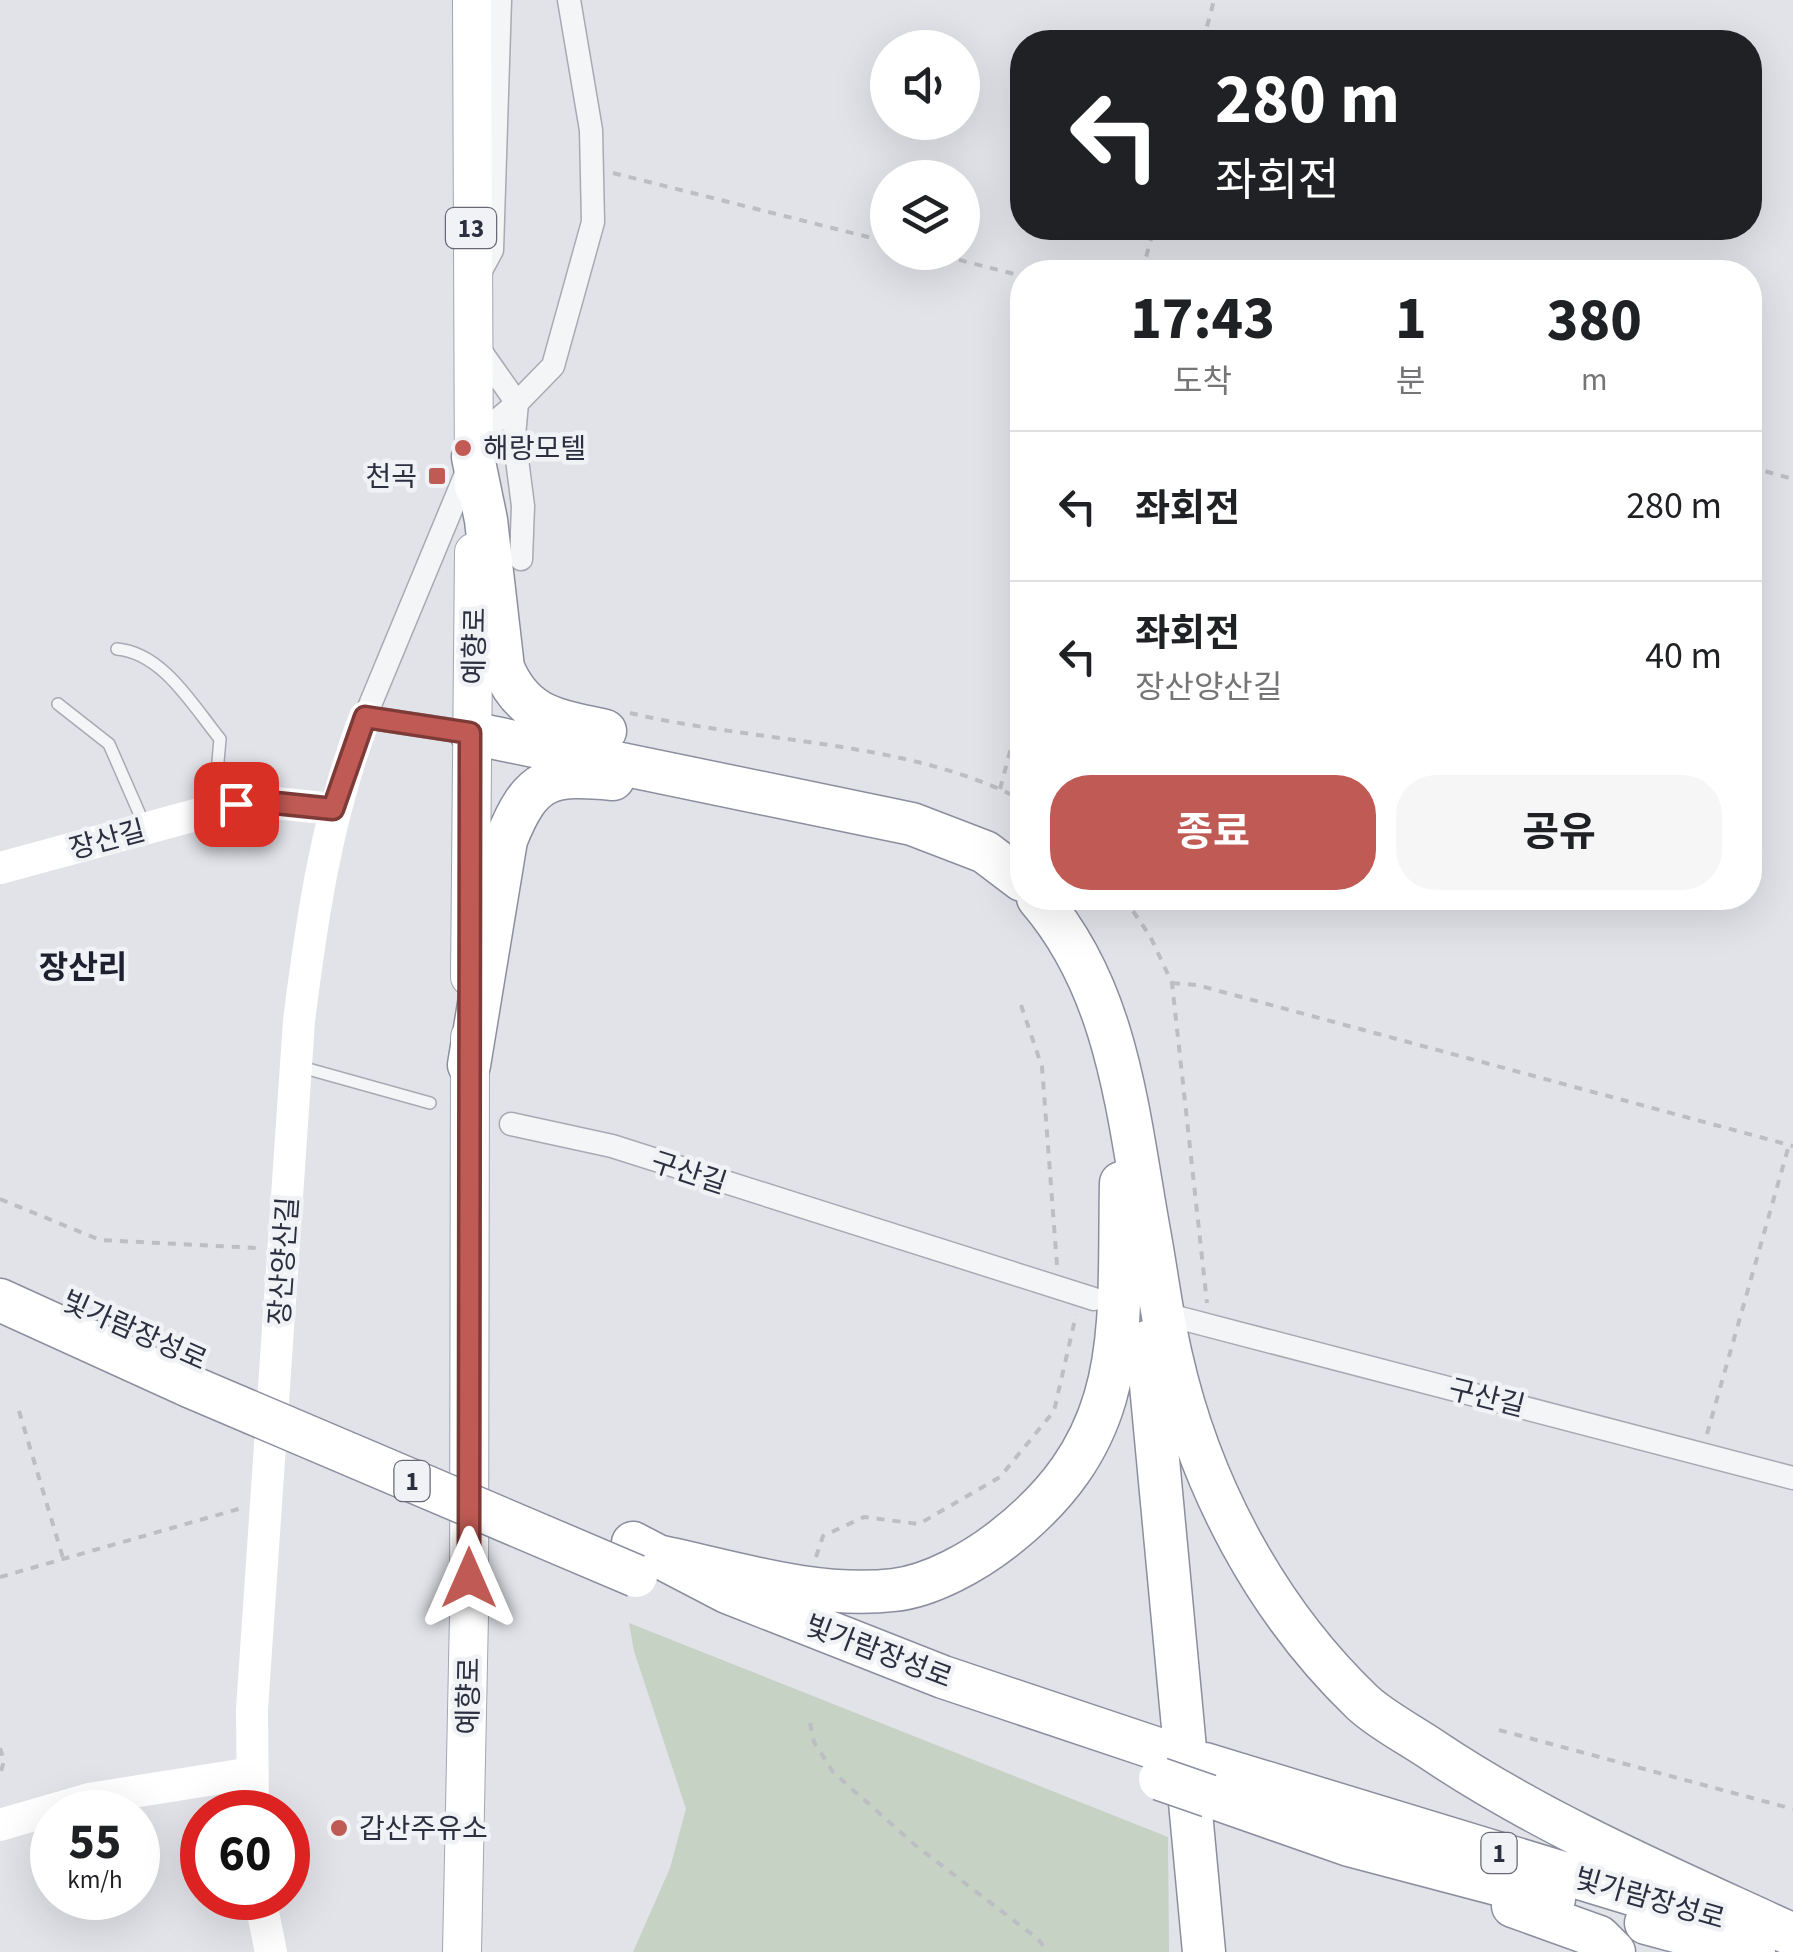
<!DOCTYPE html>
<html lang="ko">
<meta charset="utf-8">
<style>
:root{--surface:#fff;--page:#f6f6f6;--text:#202124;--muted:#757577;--line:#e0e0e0;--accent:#c05a54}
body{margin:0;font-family:"Source Sans 3","Noto Sans KR",sans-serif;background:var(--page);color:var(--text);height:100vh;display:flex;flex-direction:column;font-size:38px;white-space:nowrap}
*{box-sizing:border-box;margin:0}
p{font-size:32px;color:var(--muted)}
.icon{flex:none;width:55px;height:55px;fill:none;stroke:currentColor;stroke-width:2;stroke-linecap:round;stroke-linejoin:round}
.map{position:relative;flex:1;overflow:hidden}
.panel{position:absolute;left:1010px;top:260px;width:752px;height:650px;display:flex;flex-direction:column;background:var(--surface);border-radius:40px;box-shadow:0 10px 40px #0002}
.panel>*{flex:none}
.banner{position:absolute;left:1010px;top:30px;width:752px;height:210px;border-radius:40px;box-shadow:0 10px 40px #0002;background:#202124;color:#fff;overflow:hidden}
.tools{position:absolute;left:870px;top:30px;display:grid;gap:20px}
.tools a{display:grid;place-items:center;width:110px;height:110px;border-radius:50%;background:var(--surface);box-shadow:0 10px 40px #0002;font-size:50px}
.speed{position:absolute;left:30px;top:1790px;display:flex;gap:20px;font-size:50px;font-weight:700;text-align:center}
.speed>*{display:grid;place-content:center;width:130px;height:130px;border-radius:50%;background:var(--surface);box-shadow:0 10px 40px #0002;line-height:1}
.speed small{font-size:25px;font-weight:400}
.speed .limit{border:15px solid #d22;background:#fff;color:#111}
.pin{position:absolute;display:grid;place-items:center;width:85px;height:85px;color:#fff;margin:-42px;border-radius:20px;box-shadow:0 5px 15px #0006}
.me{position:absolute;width:110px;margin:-55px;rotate:0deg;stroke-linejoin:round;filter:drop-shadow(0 0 8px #0008)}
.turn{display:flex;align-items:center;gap:35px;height:210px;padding:0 40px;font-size:45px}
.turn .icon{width:130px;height:130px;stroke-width:2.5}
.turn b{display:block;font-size:70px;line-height:85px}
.eta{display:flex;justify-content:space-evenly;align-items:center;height:170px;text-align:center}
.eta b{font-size:60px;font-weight:700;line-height:70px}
.action{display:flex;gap:20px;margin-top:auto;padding:20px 40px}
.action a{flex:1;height:115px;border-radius:40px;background:var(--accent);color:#fff;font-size:40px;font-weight:700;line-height:115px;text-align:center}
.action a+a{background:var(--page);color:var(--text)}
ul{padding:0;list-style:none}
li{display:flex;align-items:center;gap:30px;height:150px;padding:0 40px;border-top:2px solid var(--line)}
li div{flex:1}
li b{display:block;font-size:38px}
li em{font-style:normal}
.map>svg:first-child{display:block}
</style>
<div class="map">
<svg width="1793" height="1952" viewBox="0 0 1793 1952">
<rect width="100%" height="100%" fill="#e2e3e9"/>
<path fill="#c5d2c4" d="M629,1623L1168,1837L1169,1952H633L670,1868L686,1809L634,1651Z"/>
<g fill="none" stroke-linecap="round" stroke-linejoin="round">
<g stroke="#a8a9b3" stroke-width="14">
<path id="lane" d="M117,649C163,653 193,706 220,739L214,806
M58,704L109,744L144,824
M301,1067L430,1103"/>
</g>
<g stroke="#a8a9b3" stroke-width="25">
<path id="street" d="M478,276L492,250L500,0
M474,440L517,403L477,346
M468,469L365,717L471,733
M521,559L523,506L514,436L517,403L553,366L593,222L591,130L569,0
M511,1124L612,1146L1094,1299
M1180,1318L1793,1478"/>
</g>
<g stroke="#a2a6b3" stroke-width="40">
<path id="primary" d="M472,0L474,487
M470,977L474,552
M462,1952L469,1615L470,1037"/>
</g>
<g stroke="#8b8e9e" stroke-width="45">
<path id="highway" d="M473,457L486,520L503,668C524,718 557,720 605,731
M471,733L912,824L985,852L1022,880
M1038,898C1120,993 1128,1118 1150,1237C1157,1276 1162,1317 1171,1356C1200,1485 1266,1610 1362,1702C1381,1720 1409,1734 1431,1749C1544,1825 1670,1878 1793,1935
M469,1065L506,840C531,777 549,773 613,779
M0,1300L189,1386
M1147,1342L1204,1952
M633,1543L727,1592L943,1677L1158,1749
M662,1557C737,1573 817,1599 894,1590C931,1586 975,1561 1003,1539C1134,1437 1118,1332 1121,1183
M1205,1764L1691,1912
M1209,1796L1349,1845L1554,1899
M1513,1906L1599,1937L1614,1952
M1646,1923L1754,1952"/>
</g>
<path stroke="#bcbec3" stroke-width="4" stroke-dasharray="8 8" stroke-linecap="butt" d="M1203,42L1214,0
M613,173L888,242
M928,252L1022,276
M1142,272L1154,228
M1750,467L1793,479
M630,713C756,743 908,740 1022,800
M1000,789L1022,707
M1124,898L1150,936L1172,983L1207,1303
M1172,983L1197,985L1793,1146
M1021,1005L1042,1067L1057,1265
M0,1199L100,1240L257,1248
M19,1411L63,1558
M1707,1434L1789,1145
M816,1557L823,1536L864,1517L919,1524L1000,1477L1054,1411L1076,1315
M0,1577L242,1508
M810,1723L814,1742L833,1772L915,1845L1038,1939L1048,1952
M1499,1730L1793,1809
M0,1748L4,1761L0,1775"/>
<use href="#lane" stroke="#f4f5f7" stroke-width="11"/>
<use href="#street" stroke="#f4f5f7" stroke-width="22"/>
<path stroke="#fff" stroke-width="32" d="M0,868L236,804L266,802L333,809
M253,1812L252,1709L299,1021C312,917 327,816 365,717
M0,1825L89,1799L252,1773
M260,1898L271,1952"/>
<use href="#primary" stroke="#fff" stroke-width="38"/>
<use href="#highway" stroke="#fff" stroke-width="42"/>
<g stroke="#8b8e9e" stroke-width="45" stroke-linecap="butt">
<path id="highway-bridge" d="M189,1386L636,1576
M1160,1779L1209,1796"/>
</g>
<use href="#highway-bridge" stroke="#fff" stroke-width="42"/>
</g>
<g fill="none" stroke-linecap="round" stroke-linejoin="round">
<g stroke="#7d3a37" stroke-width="25">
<path id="route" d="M236,804L266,802L333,809L365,717L470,733L469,1578"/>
</g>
<use href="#route" stroke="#c05a54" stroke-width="18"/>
</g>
<g fill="#c05a54" stroke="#f1f2f6" stroke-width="4">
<circle cx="463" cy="448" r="10"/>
<rect x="427" y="466" width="20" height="20" rx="5"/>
<circle cx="339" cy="1828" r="10"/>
</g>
<g text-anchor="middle" stroke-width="9" stroke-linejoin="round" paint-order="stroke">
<g fill="#f1f2f6" stroke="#676a76" stroke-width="2.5">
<rect x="446" y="208" width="50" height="40" rx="8"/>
<rect x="394.5" y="1461" width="35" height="40" rx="8"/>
<rect x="1481.5" y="1833" width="35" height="40" rx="8"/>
</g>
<g font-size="25" font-weight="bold" fill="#2c2f3f">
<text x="471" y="237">13</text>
<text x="412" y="1490">1</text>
<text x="1499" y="1862">1</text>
</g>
<g font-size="28" fill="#2c2f3f" stroke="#f1f2f6" text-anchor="start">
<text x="483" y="458">해랑모텔</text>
<text x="417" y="486" text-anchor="end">천곡</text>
<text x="359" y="1838">갑산주유소</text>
</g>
<g font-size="28" fill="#2c2f3f" stroke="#f1f2f6">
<text transform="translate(474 646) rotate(-89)" y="10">예향로</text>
<text transform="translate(107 839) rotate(-15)" y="10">장산길</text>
<text transform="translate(689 1172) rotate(18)" y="10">구산길</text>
<text transform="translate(283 1261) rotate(-86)" y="10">장산양산길</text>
<text transform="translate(135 1330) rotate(24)" y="10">빛가람장성로</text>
<text transform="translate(1487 1397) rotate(14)" y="10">구산길</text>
<text transform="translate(879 1651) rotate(21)" y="10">빛가람장성로</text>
<text transform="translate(468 1696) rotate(-89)" y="10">예향로</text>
<text transform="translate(1650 1898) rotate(16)" y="10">빛가람장성로</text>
</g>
<g font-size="32" font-weight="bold" fill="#1e2030" stroke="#f1f2f6">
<text x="83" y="978">장산리</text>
</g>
</g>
</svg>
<div class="tools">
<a><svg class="icon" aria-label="sound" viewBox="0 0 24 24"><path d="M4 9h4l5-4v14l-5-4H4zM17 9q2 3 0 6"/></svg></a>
<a><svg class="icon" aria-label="layers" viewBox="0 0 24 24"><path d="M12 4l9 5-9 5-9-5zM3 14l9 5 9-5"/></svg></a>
</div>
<div class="speed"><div>55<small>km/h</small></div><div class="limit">60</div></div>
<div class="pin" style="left:236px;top:804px;background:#d93025"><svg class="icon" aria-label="arrive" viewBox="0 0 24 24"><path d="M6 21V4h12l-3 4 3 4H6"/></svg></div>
<svg class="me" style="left:469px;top:1578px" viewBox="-20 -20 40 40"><path d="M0-17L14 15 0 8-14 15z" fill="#c05a54" stroke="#fff" stroke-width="4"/></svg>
<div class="banner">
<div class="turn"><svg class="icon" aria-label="left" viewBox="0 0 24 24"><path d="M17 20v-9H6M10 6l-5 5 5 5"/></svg><div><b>280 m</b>좌회전</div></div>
</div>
<section class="panel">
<div class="eta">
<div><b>17:43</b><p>도착</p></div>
<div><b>1</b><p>분</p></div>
<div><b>380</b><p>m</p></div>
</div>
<ul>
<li><svg class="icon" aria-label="left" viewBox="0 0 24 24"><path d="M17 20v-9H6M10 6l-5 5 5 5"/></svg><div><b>좌회전</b></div><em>280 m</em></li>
<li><svg class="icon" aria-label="left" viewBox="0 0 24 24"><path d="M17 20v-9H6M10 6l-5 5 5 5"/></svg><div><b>좌회전</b><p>장산양산길</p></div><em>40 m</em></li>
</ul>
<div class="action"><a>종료</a><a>공유</a></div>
</section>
</div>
